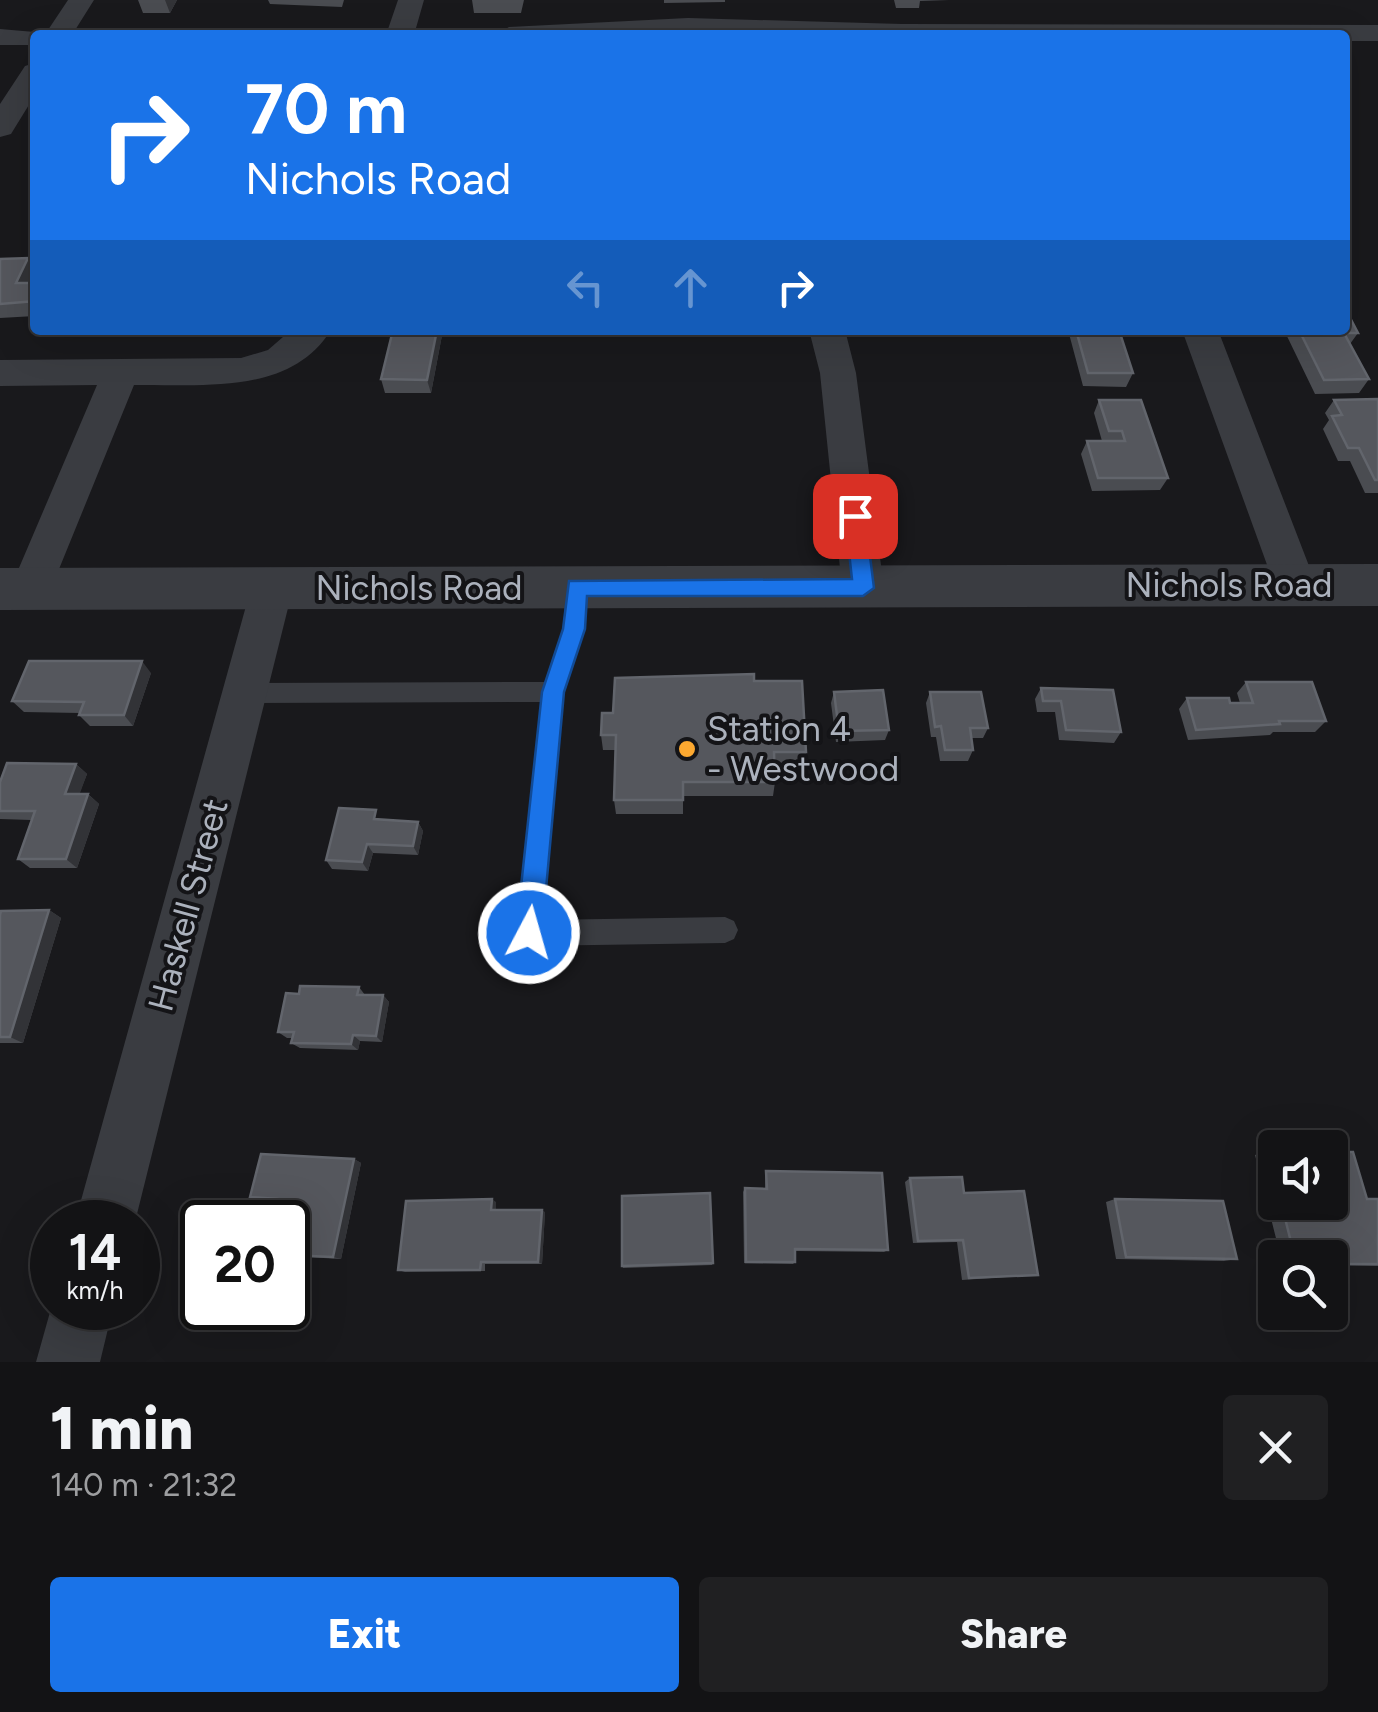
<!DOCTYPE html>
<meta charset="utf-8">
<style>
:root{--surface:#131315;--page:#202022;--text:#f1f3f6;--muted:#9d9ea0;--line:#323234;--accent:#1a73e8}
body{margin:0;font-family:Figtree,sans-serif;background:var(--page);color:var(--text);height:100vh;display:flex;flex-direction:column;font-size:38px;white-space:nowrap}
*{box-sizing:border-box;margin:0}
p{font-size:32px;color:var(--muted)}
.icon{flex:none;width:55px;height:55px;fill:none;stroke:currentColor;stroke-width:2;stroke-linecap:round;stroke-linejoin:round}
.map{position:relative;height:1362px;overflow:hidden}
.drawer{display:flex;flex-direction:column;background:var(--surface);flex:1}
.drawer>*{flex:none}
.guide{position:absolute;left:30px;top:30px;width:1320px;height:305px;border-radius:10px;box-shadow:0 10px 40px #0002,0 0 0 2px var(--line);background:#1a73e8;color:#fff;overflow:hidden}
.fabs{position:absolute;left:1258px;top:1130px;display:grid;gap:20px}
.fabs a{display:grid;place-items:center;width:90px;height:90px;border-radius:10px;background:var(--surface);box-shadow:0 10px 40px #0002,0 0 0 2px var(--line);font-size:50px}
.speed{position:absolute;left:30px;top:1200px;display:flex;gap:20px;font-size:50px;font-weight:700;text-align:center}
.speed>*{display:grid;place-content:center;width:130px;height:130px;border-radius:50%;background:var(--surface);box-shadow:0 10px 40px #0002,0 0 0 2px var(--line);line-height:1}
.speed small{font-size:25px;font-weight:400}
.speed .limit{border:5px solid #111;border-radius:15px;background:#fff;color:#111}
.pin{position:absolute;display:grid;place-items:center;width:85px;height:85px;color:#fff;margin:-42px;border-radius:20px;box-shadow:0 5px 15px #0006}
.me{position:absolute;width:110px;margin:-55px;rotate:6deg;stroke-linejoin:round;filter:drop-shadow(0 0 8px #0008)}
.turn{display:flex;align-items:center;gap:35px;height:210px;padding:0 50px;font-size:45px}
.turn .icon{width:130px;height:130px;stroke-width:2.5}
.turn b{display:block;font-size:70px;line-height:85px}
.lanes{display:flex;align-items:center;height:95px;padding:0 50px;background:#0003;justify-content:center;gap:50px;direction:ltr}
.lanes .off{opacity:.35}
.round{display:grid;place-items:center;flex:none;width:105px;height:105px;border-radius:10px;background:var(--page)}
.headline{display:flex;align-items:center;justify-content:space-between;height:170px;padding:0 50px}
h1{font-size:60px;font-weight:800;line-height:75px}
.button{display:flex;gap:20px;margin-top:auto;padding:20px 50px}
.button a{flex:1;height:115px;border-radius:10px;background:var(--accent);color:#fff;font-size:40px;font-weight:800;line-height:115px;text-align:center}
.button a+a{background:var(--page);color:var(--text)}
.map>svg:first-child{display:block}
</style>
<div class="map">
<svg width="1378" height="1362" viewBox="0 0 1378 1362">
<rect width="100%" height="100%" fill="#19191c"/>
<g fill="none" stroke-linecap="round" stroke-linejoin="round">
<path fill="#3a3c41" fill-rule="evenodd" d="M577,579L588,588L585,629L564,692L543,920L725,917L734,921L738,930L734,939L725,943L529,946L520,942L516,933L541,702L244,703L236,700L233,693L236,686L244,683L545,682L563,629L566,588Z"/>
<path fill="#3a3c41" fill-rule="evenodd" d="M68,0H94L72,35H35V45H0V29L46,33Z
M398,0H424L414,35H386Z
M688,18L902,24L1378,25V41H1345V35H495L509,27Z
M35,63V95L11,134L0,137V104L25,66Z
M291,330H331C290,396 201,384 134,385L46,601L31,606L16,601L10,589L97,385L0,386V360L241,358L268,350Z
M809,330H845L856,373L884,588L878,600L863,605L848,600L842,588L820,373Z
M1182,330H1218L1316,584L1310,596L1295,601L1280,596L1274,584Z
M272,571L287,576L293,588L135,1222H75L251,588L257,576Z
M52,1305L113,1308L100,1362H36Z"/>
<path fill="#3a3c41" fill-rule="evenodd" d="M1378,564V606L0,610V568Z"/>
</g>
<path fill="#4a4c51" d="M138,0H177L170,13H143Z
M268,0H344L342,7L270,4Z
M472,0H524L521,13H474Z
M664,0H725V2L664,3Z
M894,0H949L920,1L919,8H896Z
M28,258L35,270V275L31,283H35V316L0,318V259Z
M393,330H443L431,393H385L381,379Z
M1068,330H1119L1133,373L1126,387L1083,386Z
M1284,330H1345L1358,333L1350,344L1369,379L1359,393L1315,394Z
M1378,399V493H1365L1350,461H1338L1323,429L1329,420L1325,413L1334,400Z
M1099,400L1168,478L1160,490L1092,491L1081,454L1087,441H1102L1094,413Z
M151,673L133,726H90L79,715L80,713L24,712L12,701Z
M754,681L806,752L803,767H775V782L773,796H683V814H616L614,800L616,750H603L601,735L613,713Z
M1246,682L1326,721L1315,732H1273L1270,735L1188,740L1179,709L1187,698L1240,703L1237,693Z
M1041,688L1121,732L1114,743L1059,740L1055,712H1037L1035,699Z
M834,692L889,730L885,740L836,742L831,703Z
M930,692L988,728L983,738H971L973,750L968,761H940L936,737H931L926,703Z
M76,764L87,774L79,794H88L99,804L77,868H30L18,859L31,820L0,819V782Z
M382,820L418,822L423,831L418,855L373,853L368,871L332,869L326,860Z
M49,910L61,918L23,1043H0V915Z
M359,987L365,995H383L389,1002L382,1042L360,1041L358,1050L300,1048L291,1043L292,1038H287L278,1032L299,994Z
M1268,1151H1275V1202H1330L1378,1199V1266L1330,1265V1258H1281L1255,1155Z
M354,1159L361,1163L341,1259L288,1256V1222L277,1202L260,1200L250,1197Z
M766,1171L888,1250L884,1252L795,1251V1262L793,1264L744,1263L743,1192L745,1188L765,1189V1175Z
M910,1178L964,1193L1038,1275L962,1280L957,1242L913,1243L905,1182Z
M1115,1199L1237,1259L1224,1261L1116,1259L1106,1202Z
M496,1202V1210L545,1212L542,1264H485V1271L405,1272L398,1270Z
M713,1263L712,1265L623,1268L622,1266Z"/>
<path fill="#323337" d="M165,0H177L170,13Z
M28,258L35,270V275L24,296L16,283Z
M437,330H443L431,393L427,380Z
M142,661L151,673L133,726L124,715Z
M76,764L87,774L76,804L65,794Z
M88,794L99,804L77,868L66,859Z
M418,822L423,831L418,855L413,846Z
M367,844L373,853L368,871L362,862Z
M49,910L61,918L23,1043L10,1037Z
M383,995L389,1002L382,1042L376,1036Z
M353,1035L360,1041L358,1050L351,1044Z
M354,1159L361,1163L341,1259L333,1257Z
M492,1199L496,1202V1213L491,1210Z
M542,1210L545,1212L542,1264L538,1262Z"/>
<path fill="#55575d" stroke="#62656c" stroke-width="2.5" d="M28,258L16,283H35V301L0,304V259Z
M1346,310L1358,333H1344L1369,379L1324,380L1299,330H1345Z
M393,330H437L427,380L381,379Z
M1076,330H1119L1133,373H1088Z
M1378,399V480H1375L1359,448H1348L1332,416L1342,415L1334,400Z
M1099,400H1141L1168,478H1098L1087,441H1125L1122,431H1109Z
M29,661H142L124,715H79L84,702L12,701Z
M754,674V681H802L806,752H774L775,782H683V800H614L616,735H601L602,713H613L615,678Z
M1246,682H1312L1326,721H1279L1280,724L1196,730L1187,698H1229L1230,703H1253Z
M1041,688L1113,690L1121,732L1066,730L1061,701H1043Z
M883,690L889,730L839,731L834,692Z
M930,692H981L988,728H970L973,750H945L941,726L935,727Z
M7,763L76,764L65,794H88L66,859H18L35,811H0V782Z
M339,808L376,810L374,819L418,822L413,846L367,844L362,862L326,860Z
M49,910L10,1037H0V915L1,911Z
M300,986L359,987L357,995H383L376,1036L353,1035L351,1044L291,1043L294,1032H278L286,993L299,994Z
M1268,1151H1275V1178Z
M1330,1152H1353L1367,1199H1378V1264H1330V1258H1295L1281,1202H1330Z
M261,1154L354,1159L333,1257L288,1255V1222H272L277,1199L250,1197Z
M766,1171L882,1173L888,1250L795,1249V1262H746L745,1188L767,1189Z
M962,1177L964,1193L1024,1191L1038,1275L969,1278L963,1240L918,1241L910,1178Z
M710,1193L713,1263L622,1266V1196Z
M492,1199L491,1210H542L538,1262H481L480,1270H398L406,1201Z
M1115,1199L1223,1201L1237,1259L1126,1257Z"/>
<path fill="#1a73e8" stroke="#114b97" stroke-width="2.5" d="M855,508L865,516L874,588L863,596H587L585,629L564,692L542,933L539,942L529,946L520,942L516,933L542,692L563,629L569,581L852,579L845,516Z"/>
<circle fill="#fca830" stroke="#141417" stroke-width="4" cx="687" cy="749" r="10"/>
<g text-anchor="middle" stroke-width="8" stroke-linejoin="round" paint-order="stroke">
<g font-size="35" fill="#abb1bc" stroke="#141417">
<text x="1229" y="597">Nichols Road</text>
<text x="419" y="600">Nichols Road</text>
<text transform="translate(188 905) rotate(-75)" y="12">Haskell Street</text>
</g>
<g font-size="35" fill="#abb1bc" stroke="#141417" text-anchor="start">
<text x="707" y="741">Station 4<tspan x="707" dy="40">- Westwood</tspan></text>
</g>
</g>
</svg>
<div class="fabs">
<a><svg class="icon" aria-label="sound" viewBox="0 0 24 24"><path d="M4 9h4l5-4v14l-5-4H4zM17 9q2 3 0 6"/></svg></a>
<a><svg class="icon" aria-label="search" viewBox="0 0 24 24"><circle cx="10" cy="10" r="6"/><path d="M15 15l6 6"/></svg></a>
</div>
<div class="speed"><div>14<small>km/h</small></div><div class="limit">20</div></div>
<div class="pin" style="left:855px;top:516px;background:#d93025"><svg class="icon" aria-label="arrive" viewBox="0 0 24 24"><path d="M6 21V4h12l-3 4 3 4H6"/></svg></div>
<svg class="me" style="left:529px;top:933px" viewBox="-20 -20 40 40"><circle r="17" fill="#1a73e8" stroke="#fff" stroke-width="3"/><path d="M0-11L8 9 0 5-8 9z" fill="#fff"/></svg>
<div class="guide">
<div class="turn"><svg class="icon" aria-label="right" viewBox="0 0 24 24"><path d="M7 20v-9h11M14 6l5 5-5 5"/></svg><div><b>70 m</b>Nichols Road</div></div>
<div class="lanes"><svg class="icon off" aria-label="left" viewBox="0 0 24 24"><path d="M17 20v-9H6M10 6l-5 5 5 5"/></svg><svg class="icon off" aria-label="ahead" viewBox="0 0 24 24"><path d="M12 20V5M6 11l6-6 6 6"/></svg><svg class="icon" aria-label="right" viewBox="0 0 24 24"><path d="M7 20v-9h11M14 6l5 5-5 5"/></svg></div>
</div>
</div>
<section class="drawer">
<div class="headline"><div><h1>1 min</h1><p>140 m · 21:32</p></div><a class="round"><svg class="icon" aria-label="close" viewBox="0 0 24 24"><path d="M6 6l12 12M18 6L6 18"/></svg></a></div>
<div class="button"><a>Exit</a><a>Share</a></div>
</section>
